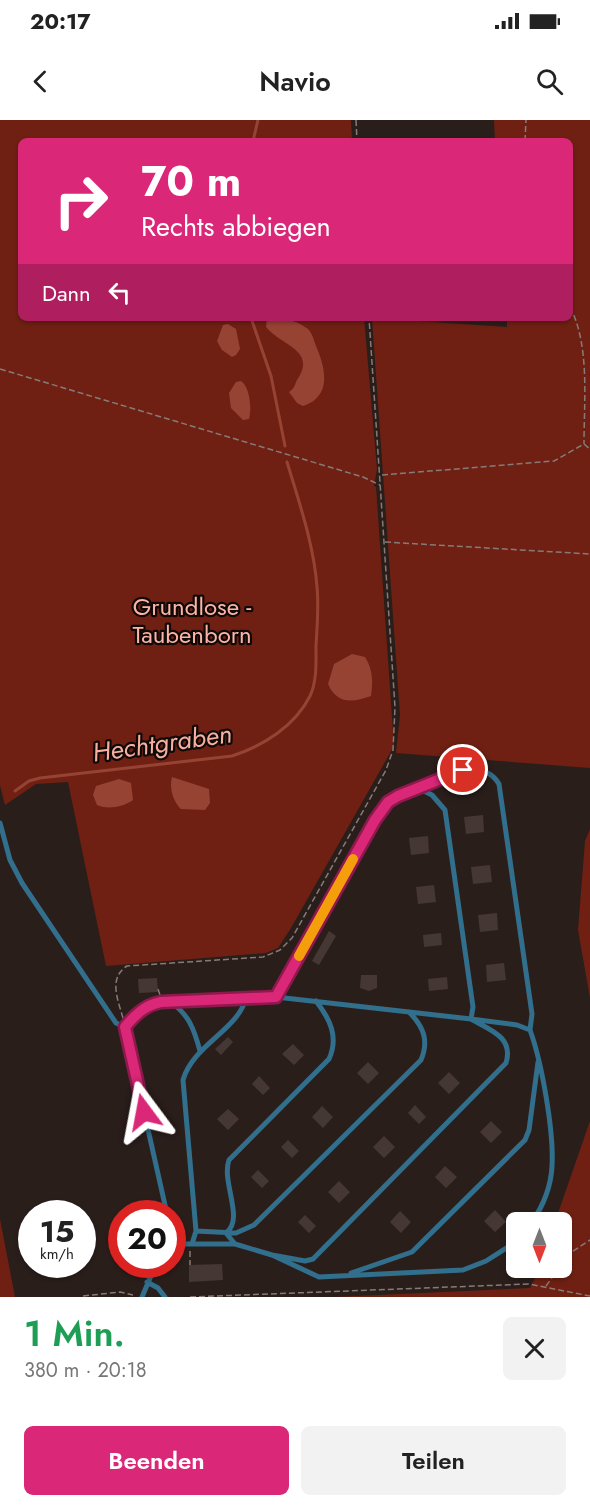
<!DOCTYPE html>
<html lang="de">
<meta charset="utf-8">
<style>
:root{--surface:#fff;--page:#f2f2f2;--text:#222;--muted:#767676;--accent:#db2777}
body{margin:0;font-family:Jost,sans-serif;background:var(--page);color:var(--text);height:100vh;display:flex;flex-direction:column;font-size:22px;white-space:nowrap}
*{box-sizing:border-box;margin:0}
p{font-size:20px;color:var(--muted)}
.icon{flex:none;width:33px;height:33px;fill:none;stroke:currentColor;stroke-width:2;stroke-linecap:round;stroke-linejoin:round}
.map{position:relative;height:1177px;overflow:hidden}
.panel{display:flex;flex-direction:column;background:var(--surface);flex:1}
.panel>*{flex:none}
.guide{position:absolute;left:18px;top:18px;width:555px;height:183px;border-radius:9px;box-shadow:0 2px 4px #0004;background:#db2777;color:#fff;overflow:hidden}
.needle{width:39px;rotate:180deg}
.tools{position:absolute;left:506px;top:1092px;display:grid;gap:12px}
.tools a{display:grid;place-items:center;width:66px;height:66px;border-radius:9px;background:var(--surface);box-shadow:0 2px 4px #0004;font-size:30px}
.speed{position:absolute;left:18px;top:1080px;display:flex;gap:12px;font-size:30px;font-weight:700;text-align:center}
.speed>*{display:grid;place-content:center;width:78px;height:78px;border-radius:50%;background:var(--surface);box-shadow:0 2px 4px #0004;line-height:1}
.speed small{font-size:15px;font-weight:400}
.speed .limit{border:9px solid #d22;background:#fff;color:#111}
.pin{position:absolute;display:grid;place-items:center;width:51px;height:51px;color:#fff;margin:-26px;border:3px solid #fff;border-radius:50%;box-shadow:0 2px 6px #0007}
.me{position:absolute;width:66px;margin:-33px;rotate:347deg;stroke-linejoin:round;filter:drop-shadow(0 0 4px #0008)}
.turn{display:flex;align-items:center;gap:21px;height:126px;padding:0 24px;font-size:27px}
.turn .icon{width:78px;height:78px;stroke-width:2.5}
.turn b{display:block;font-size:42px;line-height:51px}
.then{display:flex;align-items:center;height:57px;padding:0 24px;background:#0003;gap:12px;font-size:22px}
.round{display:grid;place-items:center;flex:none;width:63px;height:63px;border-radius:9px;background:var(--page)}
.summary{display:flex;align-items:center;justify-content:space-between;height:102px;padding:0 24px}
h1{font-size:36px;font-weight:600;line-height:45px;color:#1e9e55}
.action{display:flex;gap:12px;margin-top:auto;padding:12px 24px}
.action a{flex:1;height:69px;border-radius:9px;background:var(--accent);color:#fff;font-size:24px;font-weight:600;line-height:69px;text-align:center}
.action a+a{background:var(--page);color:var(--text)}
.status{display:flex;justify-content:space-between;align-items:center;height:42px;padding:0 30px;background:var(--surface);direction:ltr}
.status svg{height:16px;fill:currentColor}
header{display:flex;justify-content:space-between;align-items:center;height:78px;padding:0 24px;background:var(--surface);font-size:27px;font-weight:600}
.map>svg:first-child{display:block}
</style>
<div class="status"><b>20:17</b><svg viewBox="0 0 49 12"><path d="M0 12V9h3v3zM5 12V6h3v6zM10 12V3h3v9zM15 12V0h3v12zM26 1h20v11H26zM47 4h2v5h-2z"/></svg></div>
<header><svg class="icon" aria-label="back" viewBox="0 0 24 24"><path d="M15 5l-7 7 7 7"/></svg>Navio<svg class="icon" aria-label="search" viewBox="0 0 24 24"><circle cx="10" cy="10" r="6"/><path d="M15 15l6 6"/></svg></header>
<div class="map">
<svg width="590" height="1177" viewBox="0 0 590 1177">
<rect width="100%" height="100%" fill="#2a1e1b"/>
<path fill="#6f2013" d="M0,0H351L352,21H21V198H364L377,349L374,366L376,367L394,626L291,808L278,828L266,833L106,846L68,662L36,664L5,685L0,665Z
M494,0H590V648L396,633L400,595L372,198L507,207V198H570V21H495Z
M590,709V878L578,810L585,721Z
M590,1001V1177H334L530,1168L540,1148H561V1102H555Z
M0,1099L15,1177H0Z"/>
<path fill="#974334" d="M267,198C282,198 295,199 308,209C312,213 314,220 316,226C325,247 333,276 303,286L297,283L289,272C295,268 294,266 297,260C317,230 283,227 266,207Z
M228,204L236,209L240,229L236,235L232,237L222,230L217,221L223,205Z
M241,261C250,267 252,289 249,299L243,300L231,288L229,273L236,262Z
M352,534L365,537C373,550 373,561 371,576C352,583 337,584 328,564L334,544Z
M172,657L209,669L210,683L205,690L181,689C173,681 169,668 172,657Z
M119,659L131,663L133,680C123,687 108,690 97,685L93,675L96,666Z"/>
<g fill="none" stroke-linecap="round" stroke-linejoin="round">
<path stroke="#974334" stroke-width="3" d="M253,21L258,0
M251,198L271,256L285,326
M15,671L29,661L40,658L232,636C263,626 295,606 310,576C317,561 316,543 316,526C317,507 319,486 317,467C314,425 299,382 287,342"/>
</g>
<path fill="#453734" d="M483,695L484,712L466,714L464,697Z
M428,716L429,733L411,735L409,718Z
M490,745L492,762L473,764L471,747Z
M434,765L436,782L418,784L416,767Z
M497,793L498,810L480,812L478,795Z
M329,811L336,816L319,845L312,841Z
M441,813L442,825L424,827L423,815Z
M504,843L506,860L487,862L486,845Z
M361,855H377V868L369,871L360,868Z
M447,857L448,869L429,871L428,859Z
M157,858L158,872L139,873L138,859Z
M228,917L233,922L221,935L215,929Z
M293,924L304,935L294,945L282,934Z
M368,942L379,953L368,964L357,953Z
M449,952L460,963L449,974L438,963Z
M259,956L270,968L263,975L252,964Z
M415,985L426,997L419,1004L408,993Z
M322,986L333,997L323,1008L312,997Z
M228,989L239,999L228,1010L217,999Z
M491,1001L502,1012L491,1023L480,1012Z
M384,1016L395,1027L384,1038L373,1027Z
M288,1020L299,1031L292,1038L281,1027Z
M445,1046L457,1057L446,1068L435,1057Z
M258,1050L269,1061L262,1068L251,1057Z
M339,1061L350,1072L339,1083L328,1072Z
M495,1090L506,1102L495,1112L484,1101Z
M400,1091L411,1102L401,1113L390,1102Z
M305,1095L316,1106L309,1113L298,1102Z
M222,1144L223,1160L189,1162V1145Z"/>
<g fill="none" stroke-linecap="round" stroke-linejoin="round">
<path stroke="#867b79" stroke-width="1.5" stroke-dasharray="6 3" stroke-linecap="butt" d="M356,0L357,21
M525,21L526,0
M570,187C590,225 584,281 584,324
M0,249L363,357L380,365
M382,355L554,341L584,324L590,329
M385,422L590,434
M158,869L160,875
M123,898C118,880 108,858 127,846L263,837L280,830L292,818L386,650L393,630L395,587L369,198
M190,1131V1145
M561,1144L567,1135L590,1120
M546,1166L559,1148
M83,1176L120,1172L133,1175
M190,1177L529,1164L590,1176"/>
<path stroke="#316f8d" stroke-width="5" d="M0,703L10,740L22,763L116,903L125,907
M276,877L375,700L388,683L398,676C425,665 479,630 499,664L532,894L530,910
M169,881C189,894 194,909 200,931
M125,907L137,893L153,883L180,879L276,877L471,899L517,905L530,910C542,943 554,1012 552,1046C551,1066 543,1086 532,1102
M125,907L167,1094
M196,1111L236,1113L254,1105L421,940C429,921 424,907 409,892
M172,1124H235L272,1135L319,1157L463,1150L486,1141L516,1122
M192,1124L196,1111L183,960C193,925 238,910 246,878
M235,1124L226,1113C245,1099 221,1062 229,1040L329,939C339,917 330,899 316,881
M272,1135L305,1141L313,1139L506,943C514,917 490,910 471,899L473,887L445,690L432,675L418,668
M351,1153L412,1132L525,1020L529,1010L538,942
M147,1162L158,1168L165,1177
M142,1177L156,1144"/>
</g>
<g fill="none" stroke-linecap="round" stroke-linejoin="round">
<g stroke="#8e194d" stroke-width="15">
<path id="route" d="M144,992L125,907C135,895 145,885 161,882L276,877L375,700L388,682L398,676L463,650"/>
</g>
<use href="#route" stroke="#db2777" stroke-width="10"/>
<path stroke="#f59e0b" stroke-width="10" d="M299,836L353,739"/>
</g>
<g text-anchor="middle" stroke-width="4.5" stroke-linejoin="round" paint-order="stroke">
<g font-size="24" fill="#fdb4a5" stroke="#0f0908">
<text x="192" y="495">Grundlose -<tspan x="192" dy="28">Taubenborn</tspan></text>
</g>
<g font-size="26" font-style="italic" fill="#f7afa0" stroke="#0f0908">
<text transform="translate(162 623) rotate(-8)" y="9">Hechtgraben</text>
</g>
</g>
</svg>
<div class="tools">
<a><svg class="needle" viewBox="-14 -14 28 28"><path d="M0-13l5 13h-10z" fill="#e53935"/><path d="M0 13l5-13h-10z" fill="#767676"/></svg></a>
</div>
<div class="speed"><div>15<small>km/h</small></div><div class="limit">20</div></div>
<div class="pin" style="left:463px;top:650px;background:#d93025"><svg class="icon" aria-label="arrive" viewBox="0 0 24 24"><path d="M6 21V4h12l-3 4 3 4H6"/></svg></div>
<svg class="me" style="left:144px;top:992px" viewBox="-20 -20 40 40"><path d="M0-17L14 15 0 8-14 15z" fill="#db2777" stroke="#fff" stroke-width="4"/></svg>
<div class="guide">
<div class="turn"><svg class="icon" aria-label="right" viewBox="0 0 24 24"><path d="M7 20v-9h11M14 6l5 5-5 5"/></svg><div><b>70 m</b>Rechts abbiegen</div></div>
<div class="then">Dann<svg class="icon" aria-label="left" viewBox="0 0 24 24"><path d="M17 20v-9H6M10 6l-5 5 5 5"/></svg></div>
</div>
</div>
<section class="panel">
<div class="summary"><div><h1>1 Min.</h1><p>380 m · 20:18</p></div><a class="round"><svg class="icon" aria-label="close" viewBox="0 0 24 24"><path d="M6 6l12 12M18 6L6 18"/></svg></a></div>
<div class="action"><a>Beenden</a><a>Teilen</a></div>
</section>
